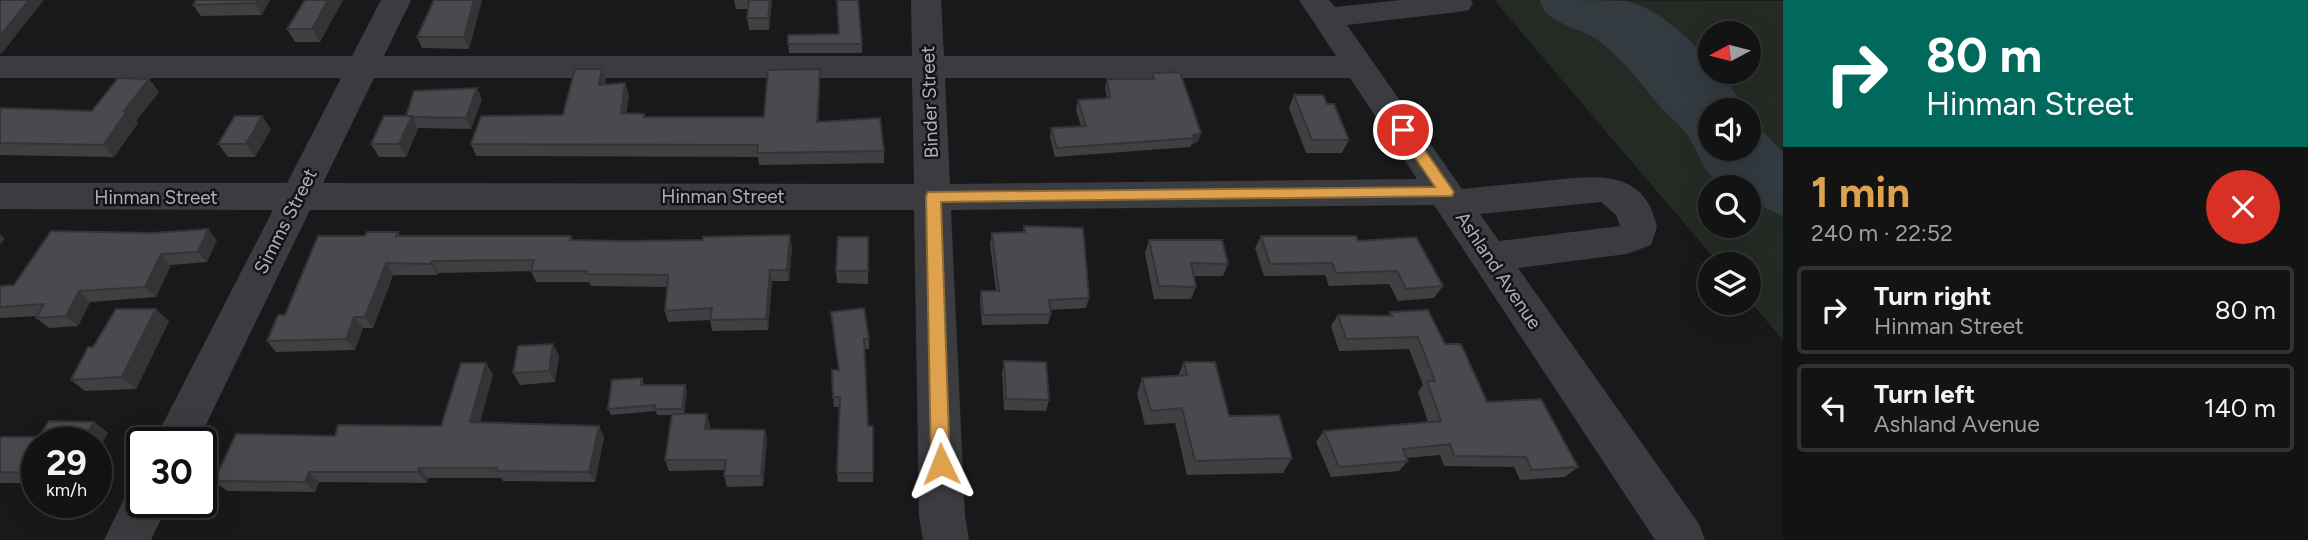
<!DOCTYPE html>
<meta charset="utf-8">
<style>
:root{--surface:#131314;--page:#1c1c1d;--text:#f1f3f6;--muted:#9d9ea0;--line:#323234;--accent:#dea24f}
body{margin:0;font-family:Figtree,sans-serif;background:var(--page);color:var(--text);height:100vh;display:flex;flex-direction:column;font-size:26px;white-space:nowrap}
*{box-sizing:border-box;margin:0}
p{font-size:23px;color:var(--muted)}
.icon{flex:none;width:38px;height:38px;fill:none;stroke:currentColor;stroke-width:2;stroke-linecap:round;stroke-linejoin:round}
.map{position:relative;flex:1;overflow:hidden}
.details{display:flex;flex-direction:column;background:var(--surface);width:525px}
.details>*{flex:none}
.guide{background:#00695c;color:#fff;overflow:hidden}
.needle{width:46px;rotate:263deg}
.buttons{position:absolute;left:1698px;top:21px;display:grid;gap:14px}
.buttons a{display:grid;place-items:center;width:63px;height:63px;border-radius:50%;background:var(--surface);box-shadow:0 7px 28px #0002,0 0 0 2px var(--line);font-size:35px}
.speed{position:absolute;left:21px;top:427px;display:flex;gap:14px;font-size:35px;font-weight:700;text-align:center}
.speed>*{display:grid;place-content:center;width:91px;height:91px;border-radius:50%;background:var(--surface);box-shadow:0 7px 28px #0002,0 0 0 2px var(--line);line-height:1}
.speed small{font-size:18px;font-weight:400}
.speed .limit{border:4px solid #111;border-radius:10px;background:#fff;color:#111}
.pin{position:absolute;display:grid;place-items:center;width:60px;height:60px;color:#fff;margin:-30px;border:4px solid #fff;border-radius:50%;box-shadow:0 2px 7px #0007}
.me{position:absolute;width:77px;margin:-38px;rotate:358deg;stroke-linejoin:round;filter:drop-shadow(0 0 5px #0008)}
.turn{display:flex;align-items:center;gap:24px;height:147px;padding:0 28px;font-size:32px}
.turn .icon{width:91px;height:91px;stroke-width:2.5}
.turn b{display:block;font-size:49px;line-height:60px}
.round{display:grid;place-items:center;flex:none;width:74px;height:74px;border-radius:37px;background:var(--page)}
.overview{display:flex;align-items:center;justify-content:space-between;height:119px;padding:0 28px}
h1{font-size:42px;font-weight:700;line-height:52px;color:var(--accent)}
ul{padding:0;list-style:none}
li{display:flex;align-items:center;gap:21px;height:88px;margin:0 14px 10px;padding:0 14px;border:4px solid var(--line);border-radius:7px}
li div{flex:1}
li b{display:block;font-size:26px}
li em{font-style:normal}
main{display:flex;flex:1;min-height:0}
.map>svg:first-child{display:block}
</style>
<main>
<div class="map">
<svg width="1783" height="540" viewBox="0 0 1783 540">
<rect width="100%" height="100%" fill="#19191b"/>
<path fill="#242b24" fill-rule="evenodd" d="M1494,0L1783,1V340L1748,299V264H1719ZM1710,33H1748V72H1710ZM1710,110H1748V149H1710ZM1710,187H1748V226H1710Z"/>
<path fill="#333b40" d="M1540,0C1565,0 1603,0 1627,1C1661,10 1685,36 1710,60V72H1722L1745,110H1710V149H1748V116L1783,152V216L1748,200V187C1736,187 1727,188 1717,181C1702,170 1698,151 1688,136C1680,124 1668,116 1658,104C1638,80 1625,62 1599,41C1582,27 1543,24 1540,0Z"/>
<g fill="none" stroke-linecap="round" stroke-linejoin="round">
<path fill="#3b3c40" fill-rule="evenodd" d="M381,0H411L384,56H912L911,0H941L944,56H1336L1299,0H1329L1335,7L1401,0H1471L1473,3L1469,10L1458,12L1347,25L1462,189C1489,186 1516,184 1543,181C1591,177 1644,165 1657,227L1651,245L1627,254L1518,268L1699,524L1705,540H1655L1434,205L951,210L965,516L969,540H923L919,516L914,210H310L197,443H153L273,210L0,209V183H287L341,78H0V56H352ZM374,78H912L914,184L323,183ZM945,78H1350L1417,179L950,184ZM1601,202L1616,215L1620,226L1499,241L1480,214Z
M142,482V502H169L151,540H104L130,487Z"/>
</g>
<path fill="#3e4042" d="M196,0H270L262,15L201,16L193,5Z
M305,0H343L320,42H295L287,29Z
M434,0H482L469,49L422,48L417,37Z
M734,0H772L769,30H749L747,18L748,9H736Z
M788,44H862V53H789Z
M820,69V81L818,122L884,151V163L759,165L758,157L476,156L471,144L563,115L606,81L605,85L625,83L629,96L626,113L644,114L645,117H764Z
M1152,73L1198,142L1192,144L1190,147L1055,157L1050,137L1051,128L1081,126L1076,110L1078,100L1107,98L1105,88L1107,79H1151Z
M149,79L159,92L136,121L138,123L114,157L0,155V108L92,111Z
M1294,95L1349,140L1342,153H1306L1289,108Z
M482,99L471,129L418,128L406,157H379L371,144L406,116Z
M271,129L255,157H228L218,144Z
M1024,226L1089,298L1086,308L1050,310L1051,314L1048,324L982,325L980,302L981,291H996L990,244L992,233L1023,232Z
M398,232L400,236H571L573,240L792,247L789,281H772L768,330L712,331L710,320L668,322L665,311L667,287L591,286L589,282H536L531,271L438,273L437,275H393L373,328H363L355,350L276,352L267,341L285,315Z
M1261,236L1358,241L1443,286L1434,298L1398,301L1389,284L1329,286L1325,275L1264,276L1255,248Z
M868,237V284L837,283L836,271Z
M217,240L207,262L171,265L156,297L90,302L78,326L49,328L36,318L38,316L0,318V286L14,285Z
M1149,240L1228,264L1223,276H1194L1196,287L1191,299H1154L1145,253Z
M831,312L869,339V349H864L868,426H873V482H838L837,473L839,407H834L833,397L839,370Z
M1390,312L1445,344L1487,402L1578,467L1565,477L1520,480L1514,467L1444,466L1440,455L1407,458L1408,461L1399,471L1331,477L1316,442L1324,431L1428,422L1418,392L1423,385L1409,349L1339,351L1331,326L1338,315L1388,316Z
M169,321L136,389L85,391L71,380L93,347Z
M553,344L559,356L555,382L520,385L513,373Z
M1004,361L1049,400L1046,411L1004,410L1002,373Z
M1184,362L1229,416L1292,458L1283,473L1187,475L1175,423L1145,425L1137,394L1142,378L1178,376Z
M493,374L480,422L599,426L604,437L595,482L503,481L501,478H428L427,483L319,482L315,492L227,491L214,481L335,436L441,426Z
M642,378L644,385L687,391L684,414L710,425V429L765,430L767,440L763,486L727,487L724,476L725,470L669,471L665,460L672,415H657L656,411L611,415L608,409Z
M94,422L108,433L96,454V443H37V483H0V437H39Z"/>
<path fill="#323436" d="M29,0H44L2,53L0,54V36Z
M257,0H270L262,15L255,3Z
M328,0H343L320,42L312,29Z
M474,0H482L469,49L464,37Z
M770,0H772L769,30L768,18Z
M602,69L606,81L602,97L599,85Z
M820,69V81L818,134L817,122Z
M149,79L159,92L136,121L138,123L114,157L103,145L124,111Z
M625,83L629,96L625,125L621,113Z
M477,88L482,99L471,129L466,118Z
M262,116L271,129L255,157L246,144Z
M412,116L418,129L406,157L399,144Z
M1201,133L1198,142L1192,144L1194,138L1193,135Z
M208,229L217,240L207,262L198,252Z
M0,234L5,239L0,245Z
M790,235L792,247L789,281L787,270Z
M161,254L171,265L156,297L145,287Z
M432,261L438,273L437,275L431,264Z
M386,263L393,275L373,328L365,317Z
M770,270L772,281L768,330L766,319Z
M79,291L90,302L78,326L66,316Z
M156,309L169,321L136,389L122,377Z
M354,317L363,328L355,350L346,339Z
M553,344L559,356L555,382L549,371Z
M486,363L493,374L477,433L470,422Z
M685,385L687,391L684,415L682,409Z
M707,414L710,425L708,440L705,429Z
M94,422L108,433L96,454V443H82Z
M599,426L604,437L595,482L589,472Z
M765,430L767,440L763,486L761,476Z
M419,468L428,478L427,483L418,472Z
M309,472L319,482L315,492L305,482Z"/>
<path fill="#484a4d" stroke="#323436" stroke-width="2" d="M0,0H29L0,36Z
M196,0H257L255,3L193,5Z
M305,0H328L312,29H287Z
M434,0H474L464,37H417Z
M749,0H770L768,18H747Z
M837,0H858L862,44H788V35L839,34Z
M575,69H602L599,85L625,83L621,113L644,114V117H764L768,70L820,69L817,122L880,118L884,151L757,153L758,145L471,144L481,116L563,115Z
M1180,72L1201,133L1193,135L1194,138L1057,148L1051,128L1086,126L1078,100L1110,98L1107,79H1154L1152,73Z
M118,78L149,79L124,111H127L103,145L0,143V108L92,111Z
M477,88L466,118L411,117L412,116H406L414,91Z
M1294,95H1323L1327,104H1334L1349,140H1312Z
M235,116H262L246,144H218Z
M384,116H412L399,144H371Z
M1024,226L1083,228L1089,298L1049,300L1051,314L983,315L981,291H999L992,233L1025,232Z
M208,229L198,252L161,254L145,287L79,291L66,316L36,318L44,304L0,307V286L14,285L51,231L152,233Z
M367,232H398L396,236H571L570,240L625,241L703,240V237L790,235L787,270H770L766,319L710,320L712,308L665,311L668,275L586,274L587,271H531L534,260L432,261L431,264L386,263L365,317H354L346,339L267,341L278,315H285L318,236H365Z
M1261,236H1356L1358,241L1416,237L1443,286L1406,289L1397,271L1336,273L1332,263L1270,264Z
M838,237H868V271H836Z
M1149,240H1222L1228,264L1191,263L1196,287L1159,286Z
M864,308L869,339H864L868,426H873V473H837L840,397H833L832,370H839L831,312Z
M116,309H156L122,377L71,380L88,347H93Z
M1428,310L1445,344H1461L1487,402L1541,399L1578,467L1532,470L1526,457L1454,456L1450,444L1403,449L1408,461L1339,467L1324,431L1441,421L1427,381H1435L1418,337L1346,339L1338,315L1392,316L1390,312Z
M553,344L549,371L513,373L518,346Z
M1004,361L1046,362L1049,400L1006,399Z
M1184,362H1215L1229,416L1279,415L1292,458L1195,461L1182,408L1151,411L1142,378L1187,375Z
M461,363H486L470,422L599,426L589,472L496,471L497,468H419L418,472H309L305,482L214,481L236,434L335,436L338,425L441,426Z
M642,378L641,385H685L682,409H655V405L608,409L612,380Z
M672,414H707L705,429L765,430L761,476H724L726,460H665Z
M49,421L94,422L82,443H37V473L0,472V437H39Z"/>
<path fill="#dea24f" stroke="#906933" stroke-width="2" d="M1403,125L1408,126L1452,189L1454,192L1452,196L941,202L950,464L947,469L941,472L934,469L931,464L926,196L928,192L1435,187L1396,130Z"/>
<g text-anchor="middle" stroke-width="5" stroke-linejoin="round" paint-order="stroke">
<g font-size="19" fill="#adb2b9" stroke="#141416">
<text transform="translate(929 102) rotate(-92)" y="7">Binder Street</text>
<text x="723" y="203">Hinman Street</text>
<text x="156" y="204">Hinman Street</text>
<text transform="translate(285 221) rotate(-63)" y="7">Simms Street</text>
<text transform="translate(1499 270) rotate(56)" y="7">Ashland Avenue</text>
</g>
</g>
</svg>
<div class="buttons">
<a><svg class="needle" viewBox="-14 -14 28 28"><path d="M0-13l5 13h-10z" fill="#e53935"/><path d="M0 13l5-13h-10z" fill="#9d9ea0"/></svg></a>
<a><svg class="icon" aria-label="sound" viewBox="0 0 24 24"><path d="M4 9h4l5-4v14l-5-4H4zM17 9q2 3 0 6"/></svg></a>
<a><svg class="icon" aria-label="search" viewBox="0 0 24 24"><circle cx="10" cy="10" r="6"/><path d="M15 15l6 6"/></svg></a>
<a><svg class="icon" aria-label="layers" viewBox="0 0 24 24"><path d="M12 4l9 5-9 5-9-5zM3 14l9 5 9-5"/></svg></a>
</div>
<div class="speed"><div>29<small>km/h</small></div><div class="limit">30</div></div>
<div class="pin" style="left:1403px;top:130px;background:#d93025"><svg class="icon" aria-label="arrive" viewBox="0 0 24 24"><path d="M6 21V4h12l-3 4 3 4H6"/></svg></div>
<svg class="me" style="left:941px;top:464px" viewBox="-20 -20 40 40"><path d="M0-17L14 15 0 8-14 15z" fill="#dea24f" stroke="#fff" stroke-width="4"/></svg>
</div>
<section class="details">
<div class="guide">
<div class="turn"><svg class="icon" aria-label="right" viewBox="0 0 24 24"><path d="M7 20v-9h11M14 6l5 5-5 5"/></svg><div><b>80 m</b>Hinman Street</div></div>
</div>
<div class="overview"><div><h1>1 min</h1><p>240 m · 22:52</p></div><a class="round" style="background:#d93025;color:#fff"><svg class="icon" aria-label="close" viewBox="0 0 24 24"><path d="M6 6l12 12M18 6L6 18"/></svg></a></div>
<ul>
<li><svg class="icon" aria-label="right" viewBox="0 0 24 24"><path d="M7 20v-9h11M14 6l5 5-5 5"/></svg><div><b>Turn right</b><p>Hinman Street</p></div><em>80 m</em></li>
<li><svg class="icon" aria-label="left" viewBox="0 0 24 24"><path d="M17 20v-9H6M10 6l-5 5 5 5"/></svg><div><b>Turn left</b><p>Ashland Avenue</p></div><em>140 m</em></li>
</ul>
</section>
</main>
